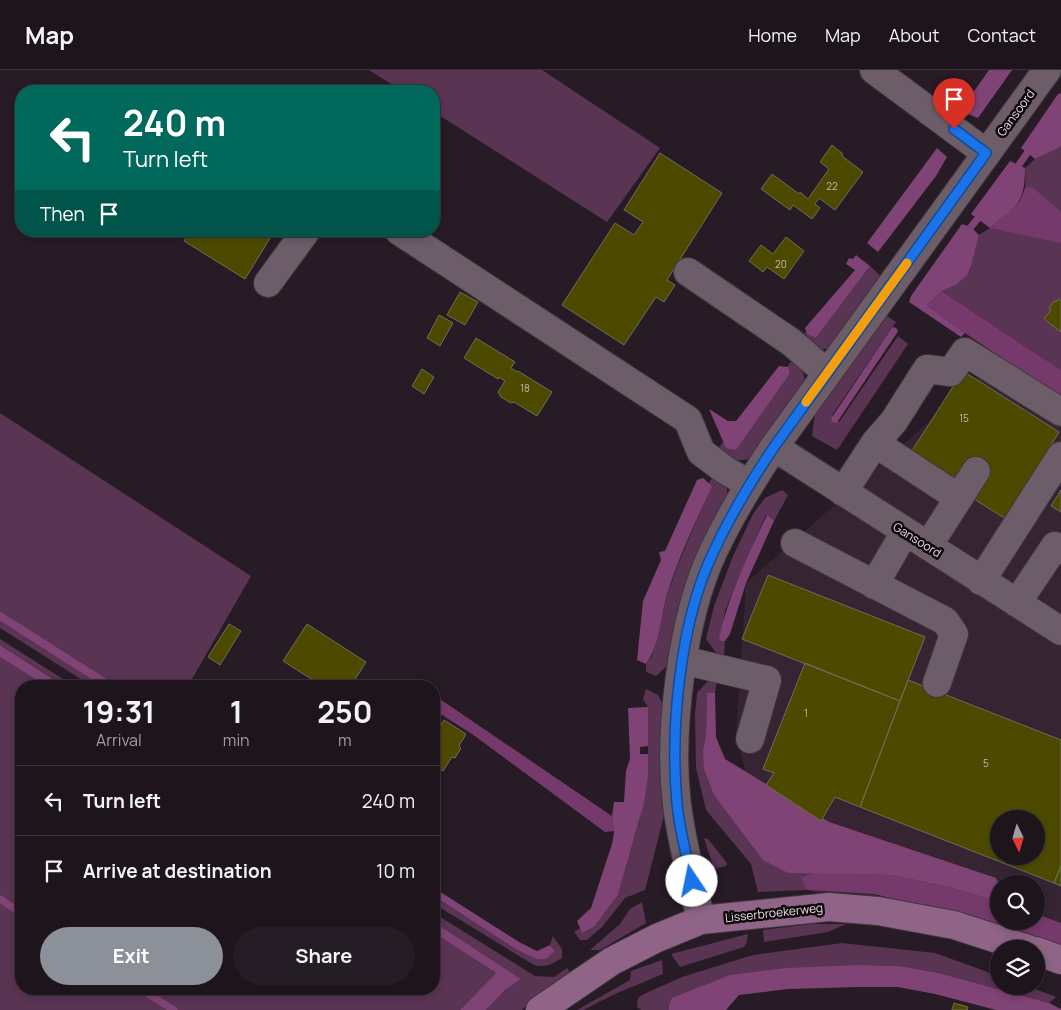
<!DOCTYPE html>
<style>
:root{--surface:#1d141c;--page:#251d25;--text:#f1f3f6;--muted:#a09ea3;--line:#3b333b;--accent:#8c9099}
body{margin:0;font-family:Manrope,sans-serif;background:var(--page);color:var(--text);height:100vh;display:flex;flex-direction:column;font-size:19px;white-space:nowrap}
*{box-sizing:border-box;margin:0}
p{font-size:16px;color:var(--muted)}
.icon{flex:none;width:28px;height:28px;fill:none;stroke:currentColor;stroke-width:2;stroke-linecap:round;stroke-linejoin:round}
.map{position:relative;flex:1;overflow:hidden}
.side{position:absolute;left:15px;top:610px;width:425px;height:315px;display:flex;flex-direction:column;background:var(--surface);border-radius:20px;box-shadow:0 2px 8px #0003,0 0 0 1px var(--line)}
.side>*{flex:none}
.guide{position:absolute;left:15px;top:15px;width:425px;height:152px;border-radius:20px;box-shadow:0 2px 8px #0003,0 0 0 1px var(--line);background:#00695c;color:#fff;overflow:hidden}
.needle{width:32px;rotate:175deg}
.fabs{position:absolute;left:990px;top:740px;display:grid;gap:10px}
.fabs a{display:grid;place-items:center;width:55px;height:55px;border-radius:50%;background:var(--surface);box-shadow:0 2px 8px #0003,0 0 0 1px var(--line);font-size:25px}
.pin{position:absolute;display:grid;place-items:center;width:42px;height:42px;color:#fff;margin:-51px -21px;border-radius:50% 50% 50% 0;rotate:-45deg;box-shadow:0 0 5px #0007}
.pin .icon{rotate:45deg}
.me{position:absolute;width:55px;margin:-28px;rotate:349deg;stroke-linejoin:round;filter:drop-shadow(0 0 4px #0008)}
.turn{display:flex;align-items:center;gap:18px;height:105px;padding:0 25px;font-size:22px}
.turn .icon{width:65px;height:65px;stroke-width:2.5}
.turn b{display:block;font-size:35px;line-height:42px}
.then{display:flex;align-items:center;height:48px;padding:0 25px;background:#0003;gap:10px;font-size:19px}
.eta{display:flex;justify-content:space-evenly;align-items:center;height:85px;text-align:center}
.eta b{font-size:30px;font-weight:700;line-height:35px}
.button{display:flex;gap:10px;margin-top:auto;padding:10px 25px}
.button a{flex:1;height:58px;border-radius:30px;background:var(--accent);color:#fff;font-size:20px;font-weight:700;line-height:58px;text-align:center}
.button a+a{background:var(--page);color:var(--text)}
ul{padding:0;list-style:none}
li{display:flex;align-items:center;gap:15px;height:70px;padding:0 25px;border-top:1px solid var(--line)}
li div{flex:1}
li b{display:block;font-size:19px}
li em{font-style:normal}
header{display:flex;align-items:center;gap:30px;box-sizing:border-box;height:70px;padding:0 25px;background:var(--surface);border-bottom:1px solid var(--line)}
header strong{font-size:24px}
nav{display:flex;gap:28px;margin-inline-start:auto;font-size:18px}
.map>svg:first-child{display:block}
</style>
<header>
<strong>Map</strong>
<nav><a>Home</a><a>Map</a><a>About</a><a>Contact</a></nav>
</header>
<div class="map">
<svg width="1061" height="940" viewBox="0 0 1061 940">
<rect width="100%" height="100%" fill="#271b25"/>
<path fill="#362432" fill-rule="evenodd" d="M981,306L1061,358V892L772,810L736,664L746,513ZM999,749H1036V786H999ZM999,814H1036V851H999Z"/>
<path fill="#5a3453" d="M369,0H542L660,78L607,152L434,42V21H402Z
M1061,76V300L942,221L956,215L972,193L979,165C994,156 1022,136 1025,118C1026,112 1025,104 1025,98L1035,89L1059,78Z
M870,196L883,208L831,277L813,283L795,268L806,262L807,264L816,268Z
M881,242L896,252L832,345L839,352L898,266L908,274L837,380L812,366L815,344Z
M793,289L802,298L806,314L751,389L727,392L716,381L724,371L726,378L790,303L787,297Z
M0,343L251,506L188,616H118L0,541Z
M716,401L727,414V428L681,541L668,595L656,606L646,602V594L652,586L667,525L679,492L711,416L709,413Z
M782,420L788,425L774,451L766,445L738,509L725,541L721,571H725L724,587L716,583L706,569L714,536L733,486L753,444L765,428Z
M0,551L102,616H92L0,558Z
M0,569L74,616H65L0,575Z
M0,587L46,616H21V919H434V863L496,903L460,940H0Z
M717,610L715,623H707L706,665L703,680L788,803H812L801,808L807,820L758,822L751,794L706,740L696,698L695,644L697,623L707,612Z
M646,619L658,625L664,636L665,742L645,820L625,828L602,857L587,870H580L574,862L580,858L582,863L594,857L618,825L640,748L648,707V637L643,629Z
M704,768L708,769L727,793L726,796L714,799Z
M434,826L517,880L536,889L555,881L550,875L553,866L562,879V888C552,894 546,898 534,895L434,834Z
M642,832L646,853L600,880H590L620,854L630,839Z
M434,843L535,906L554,907L567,898L570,903L533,930L522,940H486L505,920L521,909L434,852Z
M811,854H846L828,862L764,872L763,860Z
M748,864L747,872L744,877L680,897L671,884Z
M842,873L935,883L999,906V916H1027L1056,927L1049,933L939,903L900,896L860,895L669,935V940H641L637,937L638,928L644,924L682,907L753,885Z
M662,890L663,904L615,924L583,940H577L630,910L631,901Z"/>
<path fill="#76396b" d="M1032,117L1061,142V173L990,158L1020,132L1025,118Z
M942,221L1061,300V328L965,263L927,235Z
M434,625L612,746L614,761L605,762L472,664L434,640Z
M812,803L892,805L952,818L999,832V851H1036V844L1061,853V877L972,850L875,824L807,820L801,808Z"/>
<path fill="#804375" d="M989,0H1012L978,48L960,41Z
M1061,23V76L1059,78L1035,89L1021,78L1058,24Z
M937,78L947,87L936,106L878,182L867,173Z
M1010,91L1025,98C1025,136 1016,135 990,158L971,144Z
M962,154L971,157L979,165L972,193L967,205L956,215L942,221L927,235L965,263L961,267L909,232L911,226Z
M856,185L870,196L816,268L807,264L805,258L855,200L846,194L849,188L853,189Z
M779,296L788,297L790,303L736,380L726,378L709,339L728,351H736Z
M703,408L712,416C696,451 678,488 667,525C660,548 660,575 646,594L637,590L643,531L661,490L659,482L665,481L697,410Z
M767,445L774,451L746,513L730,564L725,571H721L719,568C729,524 748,485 767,445Z
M0,541L118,616H102L0,551Z
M0,575L64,616H46L0,587Z
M707,623H715L716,667L725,689L829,752L996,808L999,814V832L952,818L892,805L788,803L763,790L714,725L704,699L703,680L706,665Z
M648,637V676L640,677V684H648V707L644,733L618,825L594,857L582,863L577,851L591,838L612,774L614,762L612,746L614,732H624L626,701L630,689L628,638Z
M434,818L519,872L537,881L550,875L555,881L546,889H536L517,880L434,826Z
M434,852L521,909L505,920L486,940H460L496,903L434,863Z
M860,895L900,896L939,903L1049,933L1061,939V940H996L935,924L898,917H860L788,919L739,925L726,940H669V935L672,928L730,905L787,898Z"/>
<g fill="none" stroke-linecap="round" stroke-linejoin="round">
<path stroke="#804375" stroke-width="7" d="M1014,102L1032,76
M966,163L983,142
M835,349L894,261
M0,829L21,843
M140,919L174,940"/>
</g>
<path fill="#4d4a00" stroke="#6d6d5c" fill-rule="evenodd" d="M832,75L843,84L842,86L863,102L835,140L819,128L815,134L820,138L812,149L793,135L790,140L761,119L772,104L799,124L800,122L808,129L829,99L820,92Z
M660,83L722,123L667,210L675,215L664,232L656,227L624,275L562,235L615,153L634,165L643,152L624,140Z
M190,161H266L272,165L245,209L184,171Z
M786,167L804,181L784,209L767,197L763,202L749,191L761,175L773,184Z
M460,222L478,232L465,255L447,245Z
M1059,229L1061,231V262L1044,249L1051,240L1049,238L1054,231L1056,232Z
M439,245L453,253L440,276L427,268Z
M476,268L515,292L511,298L517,302L518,301L552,322L537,346L514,332L511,333L501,327L498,322L505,311L499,307L498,309L464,288Z
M422,299L434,307L424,324L412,316Z
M963,301L1059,362L1006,449L974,429L989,404L968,390L949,419L908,387Z
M1061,420V442L1051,436Z
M768,505L925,567L900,631L742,569Z
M229,554L241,561L220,595L208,587Z
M307,554L366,592L351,616H322L283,591Z
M805,593L900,631L860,737L835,727L821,751L766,715L774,703L763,699Z
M908,610L1061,670V796L1054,813L860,737ZM999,749H1036V786H999Z
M444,650L466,664L459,676L461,678L455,688L452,687L443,701L434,695V665Z
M1061,796V816L1054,813Z
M954,933L968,937L967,940H952Z"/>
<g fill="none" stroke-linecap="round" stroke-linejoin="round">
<g stroke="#40353e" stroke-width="30">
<path id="minor" d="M874,0L986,83
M399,161L688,350L701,382L725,400L749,414
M688,202L791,272L827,303
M268,213L306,161
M875,373L894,351L927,299L951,302L965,282L1061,342
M774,377L1061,561
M843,422L875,373L959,428
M795,473L945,551L954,564L937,613
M928,476L976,401
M981,511L1061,386
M874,515L905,462
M1017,533L1055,476L1061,480
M682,590L767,610L750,669
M701,850C692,812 682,774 677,735C668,663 682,548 713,482C730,446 751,411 774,377L1047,0"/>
</g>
<g stroke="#40353e" stroke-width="30">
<path id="major" d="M1036,881L1061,890
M540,940L612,891L657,868L701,850L829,837L878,841L954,855L1028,879"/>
</g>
<use href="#minor" stroke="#6c5d68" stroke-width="28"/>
<use href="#major" stroke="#8f6486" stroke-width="28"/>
</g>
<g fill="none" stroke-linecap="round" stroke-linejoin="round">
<g stroke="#114b97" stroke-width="12">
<path id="route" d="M692,811C687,786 679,759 677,733C670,657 680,552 713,483C730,446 751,411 774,377L986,83L954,59"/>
</g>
<use href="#route" stroke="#1a73e8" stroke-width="9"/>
<path stroke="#f59e0b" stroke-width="9" d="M806,332L907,193"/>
</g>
<g text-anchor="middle" stroke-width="5" stroke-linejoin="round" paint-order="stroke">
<g font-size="10" fill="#c2baad">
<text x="832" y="120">22</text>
<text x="781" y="198">20</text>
<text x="525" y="322">18</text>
<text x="964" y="352">15</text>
<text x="806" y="647">1</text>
<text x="986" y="697">5</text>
</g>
<g font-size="12" fill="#e9e0e7" stroke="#0d070b">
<text transform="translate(1016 43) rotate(-54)" y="4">Gansoord</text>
<text transform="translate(917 470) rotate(32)" y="4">Gansoord</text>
<text transform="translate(774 843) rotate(-6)" y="4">Lisserbroekerweg</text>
</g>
</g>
</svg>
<div class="fabs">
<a><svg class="needle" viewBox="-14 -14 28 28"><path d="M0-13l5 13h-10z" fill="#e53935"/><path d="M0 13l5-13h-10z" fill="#a09ea3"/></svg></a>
<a><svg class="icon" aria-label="search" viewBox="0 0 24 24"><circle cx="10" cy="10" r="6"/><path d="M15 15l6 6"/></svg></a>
<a><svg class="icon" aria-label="layers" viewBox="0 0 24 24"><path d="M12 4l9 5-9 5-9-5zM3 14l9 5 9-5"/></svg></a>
</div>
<div class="pin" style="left:954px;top:59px;background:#d93025"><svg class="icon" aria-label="arrive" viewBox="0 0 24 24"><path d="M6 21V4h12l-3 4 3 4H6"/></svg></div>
<svg class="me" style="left:692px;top:811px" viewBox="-20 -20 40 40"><circle r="19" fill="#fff"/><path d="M0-13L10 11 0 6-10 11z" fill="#1a73e8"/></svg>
<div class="guide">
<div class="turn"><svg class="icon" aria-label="left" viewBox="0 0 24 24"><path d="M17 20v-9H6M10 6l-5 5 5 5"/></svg><div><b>240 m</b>Turn left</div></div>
<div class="then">Then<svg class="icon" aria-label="arrive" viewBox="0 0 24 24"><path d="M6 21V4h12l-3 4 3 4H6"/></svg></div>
</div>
<section class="side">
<div class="eta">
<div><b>19:31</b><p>Arrival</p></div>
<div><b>1</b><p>min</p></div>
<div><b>250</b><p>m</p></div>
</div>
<ul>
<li><svg class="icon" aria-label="left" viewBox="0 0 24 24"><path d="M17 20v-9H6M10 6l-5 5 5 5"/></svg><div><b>Turn left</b></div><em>240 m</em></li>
<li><svg class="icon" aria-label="arrive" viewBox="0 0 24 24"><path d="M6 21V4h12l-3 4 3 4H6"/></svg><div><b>Arrive at destination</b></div><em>10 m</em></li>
</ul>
<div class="button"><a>Exit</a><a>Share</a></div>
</section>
</div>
